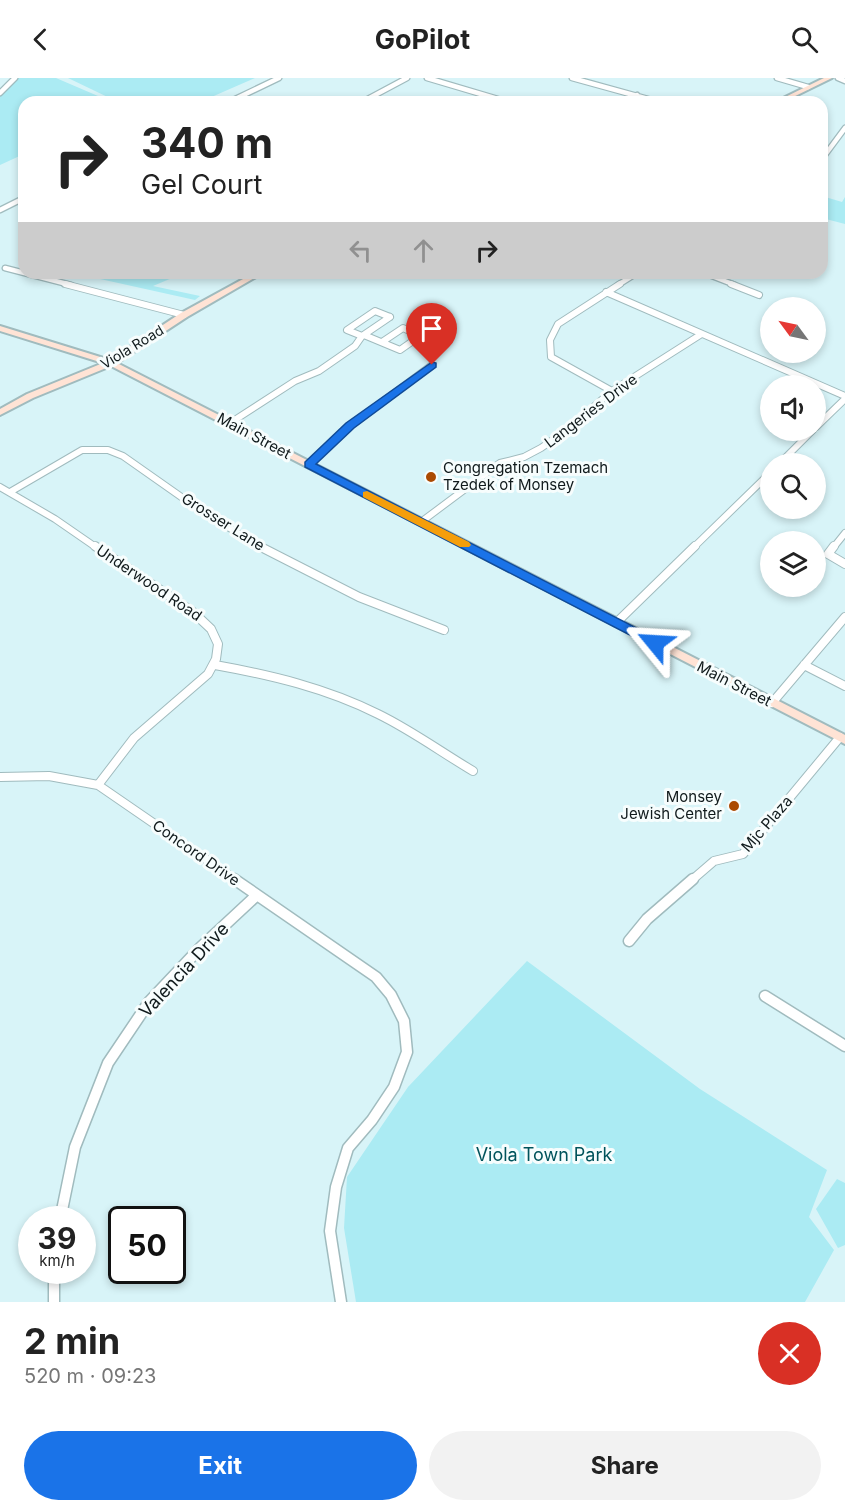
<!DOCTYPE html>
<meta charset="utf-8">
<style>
:root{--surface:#fff;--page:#f2f2f2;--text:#222;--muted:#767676;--accent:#1a73e8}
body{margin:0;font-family:Inter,sans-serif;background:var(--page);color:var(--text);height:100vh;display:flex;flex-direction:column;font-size:22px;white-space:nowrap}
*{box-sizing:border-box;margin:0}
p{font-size:20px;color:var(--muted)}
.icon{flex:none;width:33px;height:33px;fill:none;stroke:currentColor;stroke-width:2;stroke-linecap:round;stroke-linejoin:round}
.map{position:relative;height:1224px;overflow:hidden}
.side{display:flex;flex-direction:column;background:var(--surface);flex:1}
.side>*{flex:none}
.hud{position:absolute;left:18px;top:18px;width:810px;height:183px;border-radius:18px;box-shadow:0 3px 9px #0003;background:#fff;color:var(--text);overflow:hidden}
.needle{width:39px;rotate:303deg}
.fabs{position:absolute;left:760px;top:219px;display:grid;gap:12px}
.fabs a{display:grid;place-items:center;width:66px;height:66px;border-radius:50%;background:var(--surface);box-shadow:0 3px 9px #0003;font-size:30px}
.speed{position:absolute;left:18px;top:1128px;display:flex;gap:12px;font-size:30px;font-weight:700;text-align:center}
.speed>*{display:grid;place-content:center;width:78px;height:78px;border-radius:50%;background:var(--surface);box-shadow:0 3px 9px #0003;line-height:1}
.speed small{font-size:15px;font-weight:400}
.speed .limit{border:3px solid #111;border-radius:9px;background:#fff;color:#111}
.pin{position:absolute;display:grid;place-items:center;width:51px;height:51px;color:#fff;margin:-62px -26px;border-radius:50% 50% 50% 0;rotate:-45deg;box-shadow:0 0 6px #0007}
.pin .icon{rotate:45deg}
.me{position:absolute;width:66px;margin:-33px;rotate:297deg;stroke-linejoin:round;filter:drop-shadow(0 0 4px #0008)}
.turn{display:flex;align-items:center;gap:21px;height:126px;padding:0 24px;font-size:27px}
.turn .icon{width:78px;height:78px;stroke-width:2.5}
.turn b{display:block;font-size:42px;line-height:51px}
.lanes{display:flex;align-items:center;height:57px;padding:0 24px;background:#0003;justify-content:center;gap:30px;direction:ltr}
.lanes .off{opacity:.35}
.round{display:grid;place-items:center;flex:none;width:63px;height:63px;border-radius:32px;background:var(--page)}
.overview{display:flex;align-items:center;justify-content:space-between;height:102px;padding:0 24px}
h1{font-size:36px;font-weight:700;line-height:45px}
.cta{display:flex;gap:12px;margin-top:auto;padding:12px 24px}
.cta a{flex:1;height:69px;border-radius:36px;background:var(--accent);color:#fff;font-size:24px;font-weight:700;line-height:69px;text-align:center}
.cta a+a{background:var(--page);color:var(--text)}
header{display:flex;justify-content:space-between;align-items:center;height:78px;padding:0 24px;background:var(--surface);font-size:27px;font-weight:700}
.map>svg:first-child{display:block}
</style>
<header><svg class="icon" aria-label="back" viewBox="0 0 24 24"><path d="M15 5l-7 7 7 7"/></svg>GoPilot<svg class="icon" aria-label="search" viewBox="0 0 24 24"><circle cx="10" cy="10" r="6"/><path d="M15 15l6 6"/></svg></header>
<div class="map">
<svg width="845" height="1224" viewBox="0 0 845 1224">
<rect width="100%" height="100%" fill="#d8f4f8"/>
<path fill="#abebf3" d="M15,0H56L112,24H24V76L0,87V15Z
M68,0H255L200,24H149L143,22L118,24Z
M822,118L842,124L845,119V146L822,140Z
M73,195H184L153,208L200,218L195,222Z
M527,883L700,1011L827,1092L809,1139L834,1172L805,1224H356L344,1150L347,1099L408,1009Z
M837,1101L845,1105V1167L838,1170L816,1131Z"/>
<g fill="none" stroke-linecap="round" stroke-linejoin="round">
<g stroke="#a0bbbe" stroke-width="7">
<path id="street-far3" d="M427,0L508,24
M572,0L659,24
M777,0L808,9
M838,0L845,3
M0,15L15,0
M229,24L279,0
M362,24L407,0
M624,24L637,17
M822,81L845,50
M0,132L24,120
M5,190L71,207
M704,195L735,207
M618,207L637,195"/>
</g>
<g stroke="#a0bbbe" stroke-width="8">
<path id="street-far2" d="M65,206L184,237
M731,206L759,217
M606,214L845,318
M364,257L400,272L420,258L403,250L382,264
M362,258L390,239
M612,313L551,279L550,262L558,246L620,206
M230,345L295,303L319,293L355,268L362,258L347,252L375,233L390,239
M816,349L845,321
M779,386L813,352
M308,387L350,348L432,287
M0,409L55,441L97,470
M10,414L82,372H108L123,378L197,430L262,470
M421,444L500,385L524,379L541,370L564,354L612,313L700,257
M693,470L771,394
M833,470L845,455"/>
</g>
<g stroke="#a0bbbe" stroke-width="10">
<path id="street-far1" d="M95,468L193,534L211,551L218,566L216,581L208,596L134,660L98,707
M259,468L359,519L444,552
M834,468L828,476L845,486
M616,545L695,468
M215,587C271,597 326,610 378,636C411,652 441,674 473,693
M804,587L845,608
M772,625L845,539
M0,699L49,698L98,707L236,802
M692,802L714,783L743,776L840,659"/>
</g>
<g stroke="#a0bbbe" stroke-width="13">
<path id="street" d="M234,801L376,899L391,917L404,943L407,974L394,1009L372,1042L348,1070L336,1109L330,1153L341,1224
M629,863L647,841L693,801
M765,918L845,968
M60,1142L75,1069L108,985L149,924L200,870L257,817
M54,1192V1224"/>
</g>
<g stroke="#a0bbbe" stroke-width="4">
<path id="secondary" d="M824,0H832L783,24H775Z
M254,195H263L187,239L117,285L845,657V666L111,288L33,320L0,337V331L27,316L103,285L0,253V248L110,282L181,235Z"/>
</g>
<use href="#street-far3" stroke="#fff" stroke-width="4.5"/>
<use href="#street-far2" stroke="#fff" stroke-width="6"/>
<use href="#street-far1" stroke="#fff" stroke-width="8"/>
<use href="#street" stroke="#fff" stroke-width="10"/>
<use href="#secondary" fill="#ffe3d5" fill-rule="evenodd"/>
</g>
<path fill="#1a73e8" stroke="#114b97" stroke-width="1.5" d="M432,284L436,285V289L354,350L316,386L660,562L662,565L660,568H651L305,389V384L346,345Z"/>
<path fill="#f59e0b" d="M367,413L469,464L471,467L469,469H460L363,419V414Z"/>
<g fill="#ab4a02" stroke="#f7fdfd" stroke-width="2">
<circle cx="431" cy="399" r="6"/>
<circle cx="734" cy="728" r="6"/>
</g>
<g text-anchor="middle" stroke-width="6" stroke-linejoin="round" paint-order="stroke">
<g font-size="14" fill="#101a1c" stroke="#f7fdfd">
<text transform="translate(132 269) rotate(-31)" y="5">Viola Road</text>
</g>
<g font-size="15" fill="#101a1c" stroke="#f7fdfd">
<text transform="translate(591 333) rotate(-37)" y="5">Langeries Drive</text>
<text transform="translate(254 358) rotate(28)" y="5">Main Street</text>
<text transform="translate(223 444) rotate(32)" y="5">Grosser Lane</text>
<text transform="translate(149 505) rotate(34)" y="5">Underwood Road</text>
<text transform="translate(734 606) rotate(27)" y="5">Main Street</text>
<text transform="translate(767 746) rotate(-49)" y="5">Mjc Plaza</text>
<text transform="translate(196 775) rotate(35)" y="5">Concord Drive</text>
</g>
<g font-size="15" fill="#101a1c" stroke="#f7fdfd" text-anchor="start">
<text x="443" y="395">Congregation Tzemach<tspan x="443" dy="17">Tzedek of Monsey</tspan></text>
<text x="722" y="724" text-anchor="end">Monsey<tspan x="722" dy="17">Jewish Center</tspan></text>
</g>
<g font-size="18" fill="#101a1c" stroke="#f7fdfd">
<text transform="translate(184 892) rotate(-47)" y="6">Valencia Drive</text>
</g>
<g font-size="18" fill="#00535b" stroke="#f7fdfd">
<text x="544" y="1083">Viola Town Park</text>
</g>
</g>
</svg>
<div class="fabs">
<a><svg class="needle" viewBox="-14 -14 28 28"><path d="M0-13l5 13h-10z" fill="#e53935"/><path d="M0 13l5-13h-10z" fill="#767676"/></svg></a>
<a><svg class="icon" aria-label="sound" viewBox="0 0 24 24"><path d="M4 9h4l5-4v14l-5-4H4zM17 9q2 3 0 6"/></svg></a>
<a><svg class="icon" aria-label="search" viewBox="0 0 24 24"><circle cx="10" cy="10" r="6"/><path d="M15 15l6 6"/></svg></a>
<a><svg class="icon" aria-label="layers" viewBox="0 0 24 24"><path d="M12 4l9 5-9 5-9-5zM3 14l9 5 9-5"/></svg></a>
</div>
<div class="speed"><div>39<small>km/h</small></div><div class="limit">50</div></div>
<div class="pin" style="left:432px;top:287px;background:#d93025"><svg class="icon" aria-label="arrive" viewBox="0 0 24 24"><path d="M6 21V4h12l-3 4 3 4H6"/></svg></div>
<svg class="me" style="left:655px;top:565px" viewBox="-20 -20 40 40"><path d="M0-17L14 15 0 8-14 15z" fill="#1a73e8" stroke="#fff" stroke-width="4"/></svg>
<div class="hud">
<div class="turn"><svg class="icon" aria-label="right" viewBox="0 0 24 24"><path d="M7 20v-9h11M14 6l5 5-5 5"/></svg><div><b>340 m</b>Gel Court</div></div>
<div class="lanes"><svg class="icon off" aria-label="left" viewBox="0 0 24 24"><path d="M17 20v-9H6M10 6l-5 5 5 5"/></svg><svg class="icon off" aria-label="ahead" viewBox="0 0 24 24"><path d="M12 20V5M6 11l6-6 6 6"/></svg><svg class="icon" aria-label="right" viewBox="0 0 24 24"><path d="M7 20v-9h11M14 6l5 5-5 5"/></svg></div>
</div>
</div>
<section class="side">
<div class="overview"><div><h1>2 min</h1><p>520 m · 09:23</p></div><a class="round" style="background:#d93025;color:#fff"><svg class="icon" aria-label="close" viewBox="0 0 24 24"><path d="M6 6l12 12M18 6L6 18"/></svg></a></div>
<div class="cta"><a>Exit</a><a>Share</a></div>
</section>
